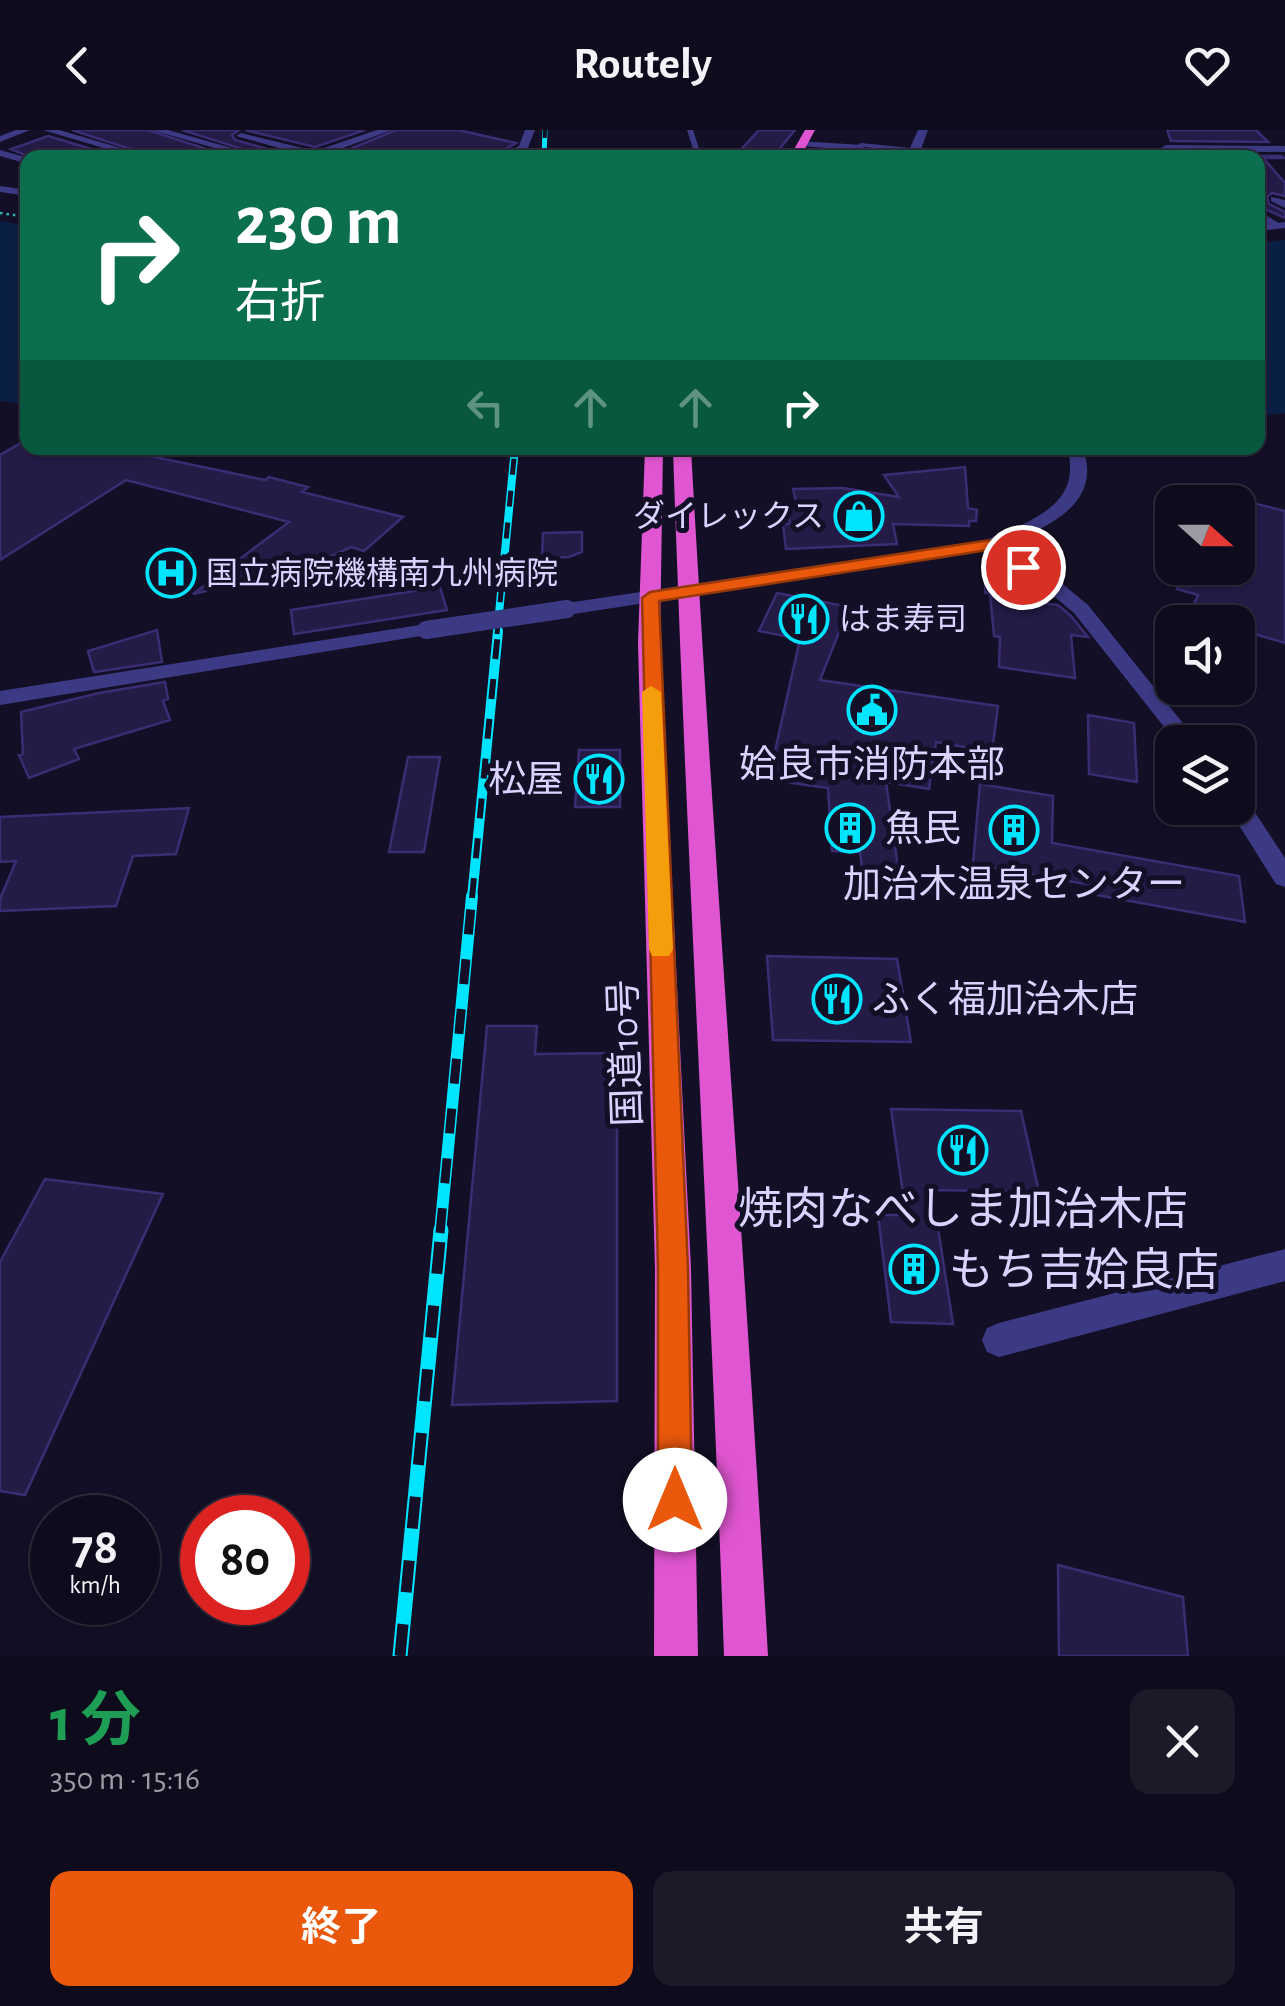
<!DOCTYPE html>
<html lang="ja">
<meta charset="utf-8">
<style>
:root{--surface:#0e0b1c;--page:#1c1929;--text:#f1f3f6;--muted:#9b9ba3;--line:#2e2b3b;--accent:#ea580c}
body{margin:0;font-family:"Alegreya Sans","Noto Sans JP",sans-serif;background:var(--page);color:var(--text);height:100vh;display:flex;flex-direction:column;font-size:38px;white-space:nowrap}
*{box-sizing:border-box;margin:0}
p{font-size:32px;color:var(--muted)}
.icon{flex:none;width:55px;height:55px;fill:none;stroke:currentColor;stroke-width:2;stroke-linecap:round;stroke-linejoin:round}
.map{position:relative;height:1526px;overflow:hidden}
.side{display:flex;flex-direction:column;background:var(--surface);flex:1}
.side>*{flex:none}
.top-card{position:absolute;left:20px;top:20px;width:1245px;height:305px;border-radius:20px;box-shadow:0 2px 8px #0004,0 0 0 2px var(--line);background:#0b6e4f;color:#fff;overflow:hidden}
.needle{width:65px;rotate:111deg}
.controls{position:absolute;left:1155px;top:355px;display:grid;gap:20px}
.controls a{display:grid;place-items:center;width:100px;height:100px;border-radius:20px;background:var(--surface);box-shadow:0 2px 8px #0004,0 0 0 2px var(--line);font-size:50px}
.speed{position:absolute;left:30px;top:1365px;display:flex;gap:20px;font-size:50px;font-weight:700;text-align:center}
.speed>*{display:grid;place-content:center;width:130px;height:130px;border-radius:50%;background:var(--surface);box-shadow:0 2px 8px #0004,0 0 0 2px var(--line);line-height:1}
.speed small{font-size:25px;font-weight:400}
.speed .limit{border:15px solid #d22;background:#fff;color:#111}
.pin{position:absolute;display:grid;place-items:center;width:85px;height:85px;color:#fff;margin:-42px;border:5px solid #fff;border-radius:50%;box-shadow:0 2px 10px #0007}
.me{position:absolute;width:110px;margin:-55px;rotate:0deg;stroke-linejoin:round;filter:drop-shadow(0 0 8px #0008)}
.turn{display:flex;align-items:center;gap:35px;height:210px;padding:0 50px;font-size:45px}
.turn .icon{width:130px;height:130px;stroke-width:2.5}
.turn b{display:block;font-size:70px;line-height:85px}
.lanes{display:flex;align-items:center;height:95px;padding:0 50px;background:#0003;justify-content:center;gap:50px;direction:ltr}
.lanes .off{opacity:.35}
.round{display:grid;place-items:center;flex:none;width:105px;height:105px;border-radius:20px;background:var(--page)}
.head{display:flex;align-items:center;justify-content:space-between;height:170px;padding:0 50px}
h1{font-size:60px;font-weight:700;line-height:75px;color:#1e9e55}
.action{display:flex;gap:20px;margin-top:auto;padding:20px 50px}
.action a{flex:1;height:115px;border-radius:20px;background:var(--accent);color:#fff;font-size:40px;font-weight:700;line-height:115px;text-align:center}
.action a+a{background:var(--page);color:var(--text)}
header{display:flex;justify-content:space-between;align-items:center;height:130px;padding:0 50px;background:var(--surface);font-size:45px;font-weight:700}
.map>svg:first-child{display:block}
</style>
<header><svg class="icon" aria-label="back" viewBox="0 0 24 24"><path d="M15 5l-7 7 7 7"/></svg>Routely<svg class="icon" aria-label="heart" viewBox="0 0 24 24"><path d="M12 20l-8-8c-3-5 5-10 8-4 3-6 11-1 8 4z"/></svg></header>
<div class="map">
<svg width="1285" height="1526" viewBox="0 0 1285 1526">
<rect width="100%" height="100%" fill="#130f26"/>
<path fill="#0a1f44" d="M0,91L27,96V274L0,271Z
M1285,110V283L1258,286V113Z
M271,318H639L410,325Z"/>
<path fill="#241b47" stroke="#3b2d73" stroke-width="2.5" d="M72,0H148L234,28H158Z
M182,0H239L232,5L235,10L296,27L271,28Z
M245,0H365L315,17Z
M396,0H458L516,13L490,28L333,26Z
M759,0H795L772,28L736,25Z
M1167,0H1256L1268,12L1171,11Z
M48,6L122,28H32L11,19Z
M1181,25L1282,26L1284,28H1263L1285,53V66L1272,63L1267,67L1269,74L1285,82V88L1258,76V28Z
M28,309V318H69L105,326L117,319L265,350L269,347L308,357L302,362L403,387L364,421L351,417L325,429L310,425L290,442L193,464L289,392L126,350L0,430V325Z
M965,337L968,378L977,380L976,391H969V396L893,394L897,414L786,419L783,394H790L787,379H798L793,359L843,358L899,367L884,345Z
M1237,369L1285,381V513L1238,499V492H1214L1189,485L1198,465L1177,459L1188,438H1238Z
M582,402V422L569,427L542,428L543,403Z
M986,439L1010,442L1009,452L1031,455L1032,472L1058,475L1071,486L1088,507L1071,505L1075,548L999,537L1000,507L994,506L990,463H985Z
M440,457L447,480L294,504L291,480Z
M777,463L849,477L820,550L998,576L992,622L936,612L929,659L886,652L898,738L862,737L860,722L832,721L828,658L750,647L756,619L775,621L800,509L759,501Z
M157,500L162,532L94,542L88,521Z
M165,552L168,569L163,571L170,590L74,619L79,629L29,648L19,625L23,624L21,582L99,563Z
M1088,585L1134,593L1137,652L1089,644Z
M579,620H620V677H575Z
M408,627H440L424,722H389Z
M980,654L1053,666L1052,713L1239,746L1245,792L1091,764V755L973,734Z
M189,678L176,724L133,726L116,776L0,781V769L16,731L0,732V687Z
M767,826L897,829L911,912L773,910Z
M487,896H537L535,924L617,923V1271L452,1275Z
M891,979L1021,981L1039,1062L932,1060L953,1194L891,1192L878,1085H906Z
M45,1049L163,1064L25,1365L0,1361V1132Z
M1058,1435L1183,1467L1188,1526H1059Z"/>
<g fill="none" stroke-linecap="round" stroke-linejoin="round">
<path stroke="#2fb8b0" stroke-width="2.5" stroke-dasharray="2.5 4" stroke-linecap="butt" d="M0,83L28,87"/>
<path fill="#3d3a85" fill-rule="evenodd" d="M687,0H693L702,28H696Z"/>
<path fill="#3d3a85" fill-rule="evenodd" d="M16,0H30L0,12V6Z
M43,0H59L155,28H137Z
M152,0H168L268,28H249Z
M377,0H392L316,28H299L304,25L236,6L241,3L315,21Z
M525,0H535L527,20L509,28H494L519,16Z
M918,0H928L921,19L915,23L856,16L861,13L910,18Z
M1166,15L1285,16V22L1174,21L1179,28H1168L1161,18Z
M0,20L28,28V34L0,26Z
M0,56L28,60V66L0,62Z
M1271,67L1285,70V78L1271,71Z
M1258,80L1280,94V98H1272L1258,88Z
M990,410L1053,446L1088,475L1198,612H1176L1074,483L1039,454L984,419L981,415Z
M1238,667L1246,669L1285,728V757L1276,754L1228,678H1238Z
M1285,1119V1151L999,1227L987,1222L982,1210L987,1198L999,1193Z"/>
<path fill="#3d3a85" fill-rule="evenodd" d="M799,11L862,15L874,28H864L859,21L803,16Z
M1285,92V98L1258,101V95Z
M1067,318H1083C1104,378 1041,399 996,419L567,485L557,479L567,473L986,410C1029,392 1084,375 1067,318Z
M426,494L433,496V504L0,575V561Z"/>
<path fill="#e055d1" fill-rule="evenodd" d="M805,0H815L800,28H789Z
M645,318H663L660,513L691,1139L698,1526H654L655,1139L638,513Z
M673,318H691C713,721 745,1123 768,1526H724C710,1123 686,721 673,318Z"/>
<g stroke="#00e5ff" stroke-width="5">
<path id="rail-far4" d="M544,28L545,0"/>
</g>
<g stroke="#00e5ff" stroke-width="8">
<path id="rail-far3" d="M497,504L515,318"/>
</g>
<g stroke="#00e5ff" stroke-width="10">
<path id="rail-far2" d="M472,768L498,501"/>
</g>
<g stroke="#00e5ff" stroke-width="12">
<path id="rail-far1" d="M440,1103L472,766"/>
</g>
<g stroke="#00e5ff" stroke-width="15">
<path id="rail" d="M400,1526L441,1100"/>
</g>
<use href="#rail-far4" stroke="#130f26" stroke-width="4" stroke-dasharray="10" stroke-linecap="butt"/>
<use href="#rail-far3" stroke="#130f26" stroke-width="5" stroke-dasharray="16" stroke-linecap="butt"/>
<use href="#rail-far2" stroke="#130f26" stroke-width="6" stroke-dasharray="20" stroke-linecap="butt"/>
<use href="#rail-far1" stroke="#130f26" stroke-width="9" stroke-dasharray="25" stroke-linecap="butt"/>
<use href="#rail" stroke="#130f26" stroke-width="11" stroke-dasharray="32" stroke-linecap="butt"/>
<path stroke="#3d3a85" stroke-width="18" d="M426,500L567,479"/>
</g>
<path fill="#ea580c" stroke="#983908" stroke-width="2.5" d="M990,410L1029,433V440H1017L988,420L659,471L688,1139L692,1370L687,1381L675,1386L663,1381L658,1370V1139L642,468L650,462Z"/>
<path fill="#f59e0b" d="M651,556L661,562L673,819L669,826H652L649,819L642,562Z"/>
<defs>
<g id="shop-ring" transform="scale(2.5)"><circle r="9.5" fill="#130f26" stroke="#00e5ff" stroke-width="1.5"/><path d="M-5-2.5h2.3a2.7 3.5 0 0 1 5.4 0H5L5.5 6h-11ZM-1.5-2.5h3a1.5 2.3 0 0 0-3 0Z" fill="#00e5ff"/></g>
<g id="hospital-ring" transform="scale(2.5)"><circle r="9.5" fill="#130f26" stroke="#00e5ff" stroke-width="1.5"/><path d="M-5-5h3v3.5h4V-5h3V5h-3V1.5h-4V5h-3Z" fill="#00e5ff"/></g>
<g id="restaurant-ring" transform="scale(2.5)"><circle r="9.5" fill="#130f26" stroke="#00e5ff" stroke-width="1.5"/><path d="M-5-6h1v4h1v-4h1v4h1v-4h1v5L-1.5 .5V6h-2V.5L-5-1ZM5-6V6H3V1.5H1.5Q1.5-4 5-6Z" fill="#00e5ff"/></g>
<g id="civic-ring" transform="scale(2.5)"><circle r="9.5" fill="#130f26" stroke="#00e5ff" stroke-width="1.5"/><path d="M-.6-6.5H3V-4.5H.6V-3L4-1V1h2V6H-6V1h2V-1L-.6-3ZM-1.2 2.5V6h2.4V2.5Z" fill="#00e5ff"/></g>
<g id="building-ring" transform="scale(2.5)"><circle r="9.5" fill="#130f26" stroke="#00e5ff" stroke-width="1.5"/><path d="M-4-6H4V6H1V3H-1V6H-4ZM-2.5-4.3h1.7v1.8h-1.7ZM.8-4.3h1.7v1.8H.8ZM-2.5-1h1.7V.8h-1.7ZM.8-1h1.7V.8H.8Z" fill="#00e5ff"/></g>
</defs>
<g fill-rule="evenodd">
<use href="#shop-ring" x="859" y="386"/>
<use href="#hospital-ring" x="171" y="443"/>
<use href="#restaurant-ring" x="804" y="489"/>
<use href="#civic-ring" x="872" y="580"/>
<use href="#restaurant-ring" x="599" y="649"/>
<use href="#building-ring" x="850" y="698"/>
<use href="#building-ring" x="1014" y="700"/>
<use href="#restaurant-ring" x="837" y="869"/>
<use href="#restaurant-ring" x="963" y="1020"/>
<use href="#building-ring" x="914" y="1139"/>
</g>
<g text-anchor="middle" stroke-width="10" stroke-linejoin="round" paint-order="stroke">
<g font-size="32" fill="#d9d4ff" stroke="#130f26" text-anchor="start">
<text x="824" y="397" text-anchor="end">ダイレックス</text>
<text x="206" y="454">国立病院機構南九州病院</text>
<text x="839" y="500">はま寿司</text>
</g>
<g font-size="38" fill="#d9d4ff" stroke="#130f26">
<text x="872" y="647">姶良市消防本部</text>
<text x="564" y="662" text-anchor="end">松屋</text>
<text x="885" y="711" text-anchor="start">魚民</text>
<text x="1014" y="767">加治木温泉センター</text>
<text x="872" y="882" text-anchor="start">ふく福加治木店</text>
</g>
<g font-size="38" fill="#d9d4ff" stroke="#130f26">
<text transform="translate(625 923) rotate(-92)" y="13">国道10号</text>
</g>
<g font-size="45" fill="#d9d4ff" stroke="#130f26">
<text x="963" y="1094">焼肉なべしま加治木店</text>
<text x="949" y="1155" text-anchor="start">もち吉姶良店</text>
</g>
</g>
</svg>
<div class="controls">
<a><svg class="needle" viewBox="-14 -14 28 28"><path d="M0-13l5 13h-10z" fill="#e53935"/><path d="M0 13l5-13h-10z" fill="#9b9ba3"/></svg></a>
<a><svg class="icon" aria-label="sound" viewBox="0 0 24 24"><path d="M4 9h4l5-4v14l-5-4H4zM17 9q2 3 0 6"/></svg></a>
<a><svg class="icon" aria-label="layers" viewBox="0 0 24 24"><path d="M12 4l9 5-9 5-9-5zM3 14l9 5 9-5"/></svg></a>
</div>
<div class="speed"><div>78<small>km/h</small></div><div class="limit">80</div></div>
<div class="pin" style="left:1023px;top:437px;background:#d93025"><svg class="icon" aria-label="arrive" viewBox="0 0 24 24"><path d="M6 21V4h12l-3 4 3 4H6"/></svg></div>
<svg class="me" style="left:675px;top:1370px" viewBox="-20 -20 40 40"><circle r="19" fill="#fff"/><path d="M0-13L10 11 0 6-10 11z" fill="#ea580c"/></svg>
<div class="top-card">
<div class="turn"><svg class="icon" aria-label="right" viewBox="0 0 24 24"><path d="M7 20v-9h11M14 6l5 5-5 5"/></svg><div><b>230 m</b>右折</div></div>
<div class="lanes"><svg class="icon off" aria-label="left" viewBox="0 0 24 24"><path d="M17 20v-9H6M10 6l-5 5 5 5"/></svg><svg class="icon off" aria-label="ahead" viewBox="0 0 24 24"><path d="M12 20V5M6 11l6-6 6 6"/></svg><svg class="icon off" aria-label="ahead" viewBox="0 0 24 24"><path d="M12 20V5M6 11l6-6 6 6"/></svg><svg class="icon" aria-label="right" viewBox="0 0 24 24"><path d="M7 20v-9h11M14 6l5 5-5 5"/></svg></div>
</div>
</div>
<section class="side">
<div class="head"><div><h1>1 分</h1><p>350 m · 15:16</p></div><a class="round"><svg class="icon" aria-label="close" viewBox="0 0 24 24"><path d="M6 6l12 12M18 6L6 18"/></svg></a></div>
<div class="action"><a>終了</a><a>共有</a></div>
</section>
